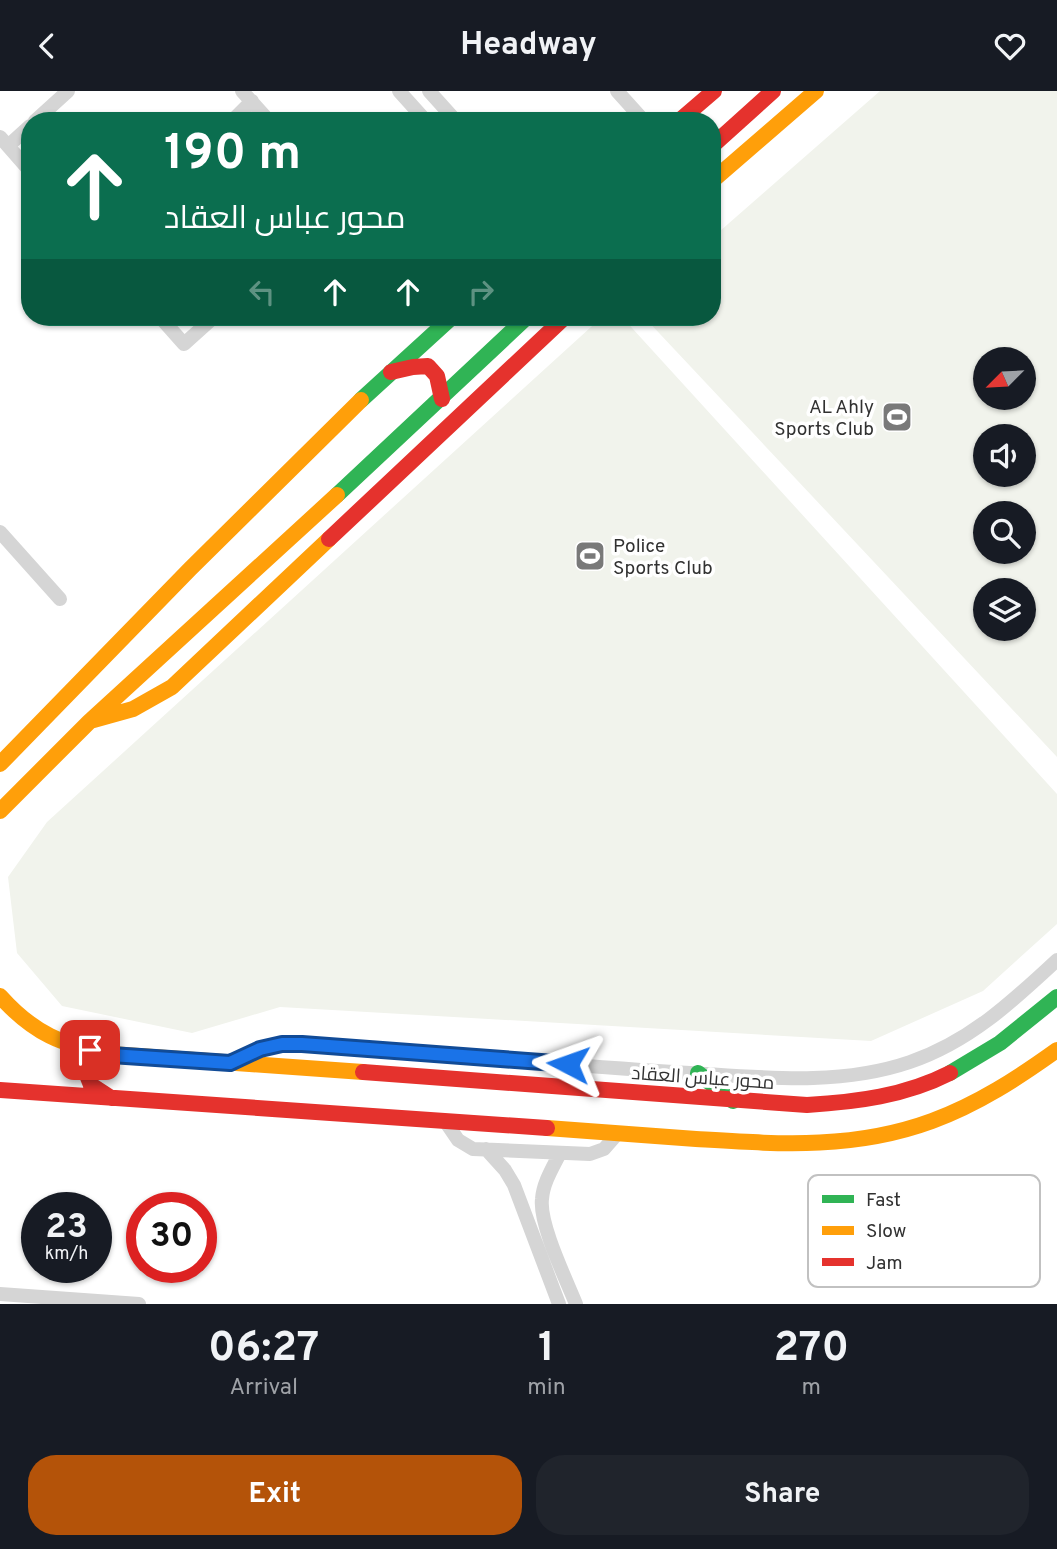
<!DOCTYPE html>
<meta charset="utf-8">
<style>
:root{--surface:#171b24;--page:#20242c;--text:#f1f3f6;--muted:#9ea1a6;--accent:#b45309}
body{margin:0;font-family:Overpass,Cairo,sans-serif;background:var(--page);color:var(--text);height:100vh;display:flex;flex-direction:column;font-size:26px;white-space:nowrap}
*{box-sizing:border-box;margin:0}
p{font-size:23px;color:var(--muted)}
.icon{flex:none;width:38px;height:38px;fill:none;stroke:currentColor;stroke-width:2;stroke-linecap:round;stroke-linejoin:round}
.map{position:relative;height:1213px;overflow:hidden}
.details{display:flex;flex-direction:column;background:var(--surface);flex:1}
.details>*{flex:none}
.banner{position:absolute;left:21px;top:21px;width:700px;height:214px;border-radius:28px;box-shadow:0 2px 5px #0004;background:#0b6e4f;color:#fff;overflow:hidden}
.needle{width:46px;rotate:246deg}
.tools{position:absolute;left:973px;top:256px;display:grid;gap:14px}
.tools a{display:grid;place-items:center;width:63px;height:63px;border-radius:50%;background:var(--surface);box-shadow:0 2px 5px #0004;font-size:35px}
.speed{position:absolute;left:21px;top:1101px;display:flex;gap:14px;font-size:35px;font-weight:700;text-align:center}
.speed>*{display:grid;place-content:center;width:91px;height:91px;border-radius:50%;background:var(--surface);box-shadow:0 2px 5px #0004;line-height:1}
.speed small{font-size:18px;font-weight:400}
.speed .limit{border:10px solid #d22;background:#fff;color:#111}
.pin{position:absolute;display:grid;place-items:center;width:60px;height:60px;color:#fff;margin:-30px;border-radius:14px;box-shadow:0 4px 10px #0006}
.me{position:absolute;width:77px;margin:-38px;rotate:274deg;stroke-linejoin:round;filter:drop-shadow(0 0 5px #0008)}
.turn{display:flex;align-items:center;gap:24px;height:147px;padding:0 28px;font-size:32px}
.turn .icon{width:91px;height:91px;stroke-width:2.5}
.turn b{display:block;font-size:49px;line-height:60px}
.lanes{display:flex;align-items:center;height:66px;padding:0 28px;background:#0003;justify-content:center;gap:35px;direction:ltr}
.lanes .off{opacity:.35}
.eta{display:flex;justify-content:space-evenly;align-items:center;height:119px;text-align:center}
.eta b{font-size:42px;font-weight:700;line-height:49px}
.button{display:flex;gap:14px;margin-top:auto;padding:14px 28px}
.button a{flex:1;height:80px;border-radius:28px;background:var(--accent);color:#fff;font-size:28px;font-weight:700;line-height:80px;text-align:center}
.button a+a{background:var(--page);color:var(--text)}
header{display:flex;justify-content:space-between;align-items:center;height:91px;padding:0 28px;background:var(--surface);font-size:32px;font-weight:700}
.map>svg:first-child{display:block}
</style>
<header><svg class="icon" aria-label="back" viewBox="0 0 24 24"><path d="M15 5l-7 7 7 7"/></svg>Headway<svg class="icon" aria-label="heart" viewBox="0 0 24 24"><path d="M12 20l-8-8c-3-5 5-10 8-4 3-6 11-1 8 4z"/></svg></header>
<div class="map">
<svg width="1057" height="1213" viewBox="0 0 1057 1213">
<rect width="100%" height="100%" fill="#fff"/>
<path fill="#f1f3ec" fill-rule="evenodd" d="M880,0H1057V666L644,226H712V147ZM985,268H1024V306H985ZM985,345H1024V383H985ZM985,422H1024V460H985ZM985,499H1024V537H985Z
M602,226H622L1057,703V833L983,900L871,950L280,916L192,942L62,915L17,862L8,786L47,731Z"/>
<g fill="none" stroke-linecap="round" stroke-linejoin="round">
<path stroke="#d5d5d5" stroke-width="14" d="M242,0L269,30
M399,0L426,30
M429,0L456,30
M617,0L644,30
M35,30L68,0
M232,30L252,10
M0,46L30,80
M8,55L30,35
M160,226L184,253L214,226
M0,441L60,508
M231,972L271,955L302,953C426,962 550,973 673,981C752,985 834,997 910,971C969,951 1012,911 1057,869
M445,1030L458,1049L473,1058L590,1063L604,1058L618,1042
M486,1058L505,1079L514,1094L559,1213
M560,1062C553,1076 543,1092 542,1108C539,1133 566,1188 576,1213
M0,1203L139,1213"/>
<path stroke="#30b455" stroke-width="16" d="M361,309L452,226
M337,404L527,226
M698,982L733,1010
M950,982L1000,952L1057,906"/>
<path stroke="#ff9f0a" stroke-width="16" d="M712,90L816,0
M90,630L133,618L172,596L329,448
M0,673L190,478L361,309
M0,720L89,631L337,404
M0,905C34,943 62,954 111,963L363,981
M547,1037C597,1041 646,1044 696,1048C778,1053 853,1059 932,1030C978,1013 1018,987 1057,959"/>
<path stroke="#e5322d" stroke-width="16" d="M679,30L714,0
M712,55L773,0
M391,281L413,276L428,275L437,285L442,308
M329,448L565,226
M111,963L92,973L87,984L91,994L111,1007
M363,981L807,1014C856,1011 905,1005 950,982
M0,999L547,1037"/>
</g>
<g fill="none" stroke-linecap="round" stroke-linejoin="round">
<g stroke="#114b97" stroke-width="18">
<path id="route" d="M90,959L111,964L230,972L260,958L282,953H302L568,973"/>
</g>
<use href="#route" stroke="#1a73e8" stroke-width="12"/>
</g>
<defs>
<g id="stadium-square" transform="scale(1.575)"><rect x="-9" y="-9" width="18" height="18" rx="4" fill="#797979" stroke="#fff"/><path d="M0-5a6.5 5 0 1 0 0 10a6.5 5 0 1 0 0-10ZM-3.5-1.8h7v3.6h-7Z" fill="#fff"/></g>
</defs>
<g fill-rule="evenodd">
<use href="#stadium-square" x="897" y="326"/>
<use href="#stadium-square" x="590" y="465"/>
</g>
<g text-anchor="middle" stroke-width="7" stroke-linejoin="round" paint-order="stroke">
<g font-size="19" fill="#313131" stroke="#fff" text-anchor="end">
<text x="874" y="322">AL Ahly<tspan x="874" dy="22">Sports Club</tspan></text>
<text x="613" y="461" text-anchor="start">Police<tspan x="613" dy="22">Sports Club</tspan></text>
</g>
<g font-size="19" fill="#313131" stroke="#fff">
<text transform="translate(703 986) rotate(4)" y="7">محور عباس العقاد</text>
</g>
</g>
<rect x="808" y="1084" width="232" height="112" rx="10" fill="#fff" stroke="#c1c1c1" stroke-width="2"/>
<rect x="822" y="1104" width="32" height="8" fill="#30b455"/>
<rect x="822" y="1135" width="32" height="9" fill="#ff9f0a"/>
<rect x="822" y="1167" width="32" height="8" fill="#e5322d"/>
<g font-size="19" fill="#313131">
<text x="866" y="1115">Fast</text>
<text x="866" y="1146">Slow</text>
<text x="866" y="1178">Jam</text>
</g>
</svg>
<div class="tools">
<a><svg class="needle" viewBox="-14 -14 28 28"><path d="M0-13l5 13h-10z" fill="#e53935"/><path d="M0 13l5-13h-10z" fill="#9ea1a6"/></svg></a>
<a><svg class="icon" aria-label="sound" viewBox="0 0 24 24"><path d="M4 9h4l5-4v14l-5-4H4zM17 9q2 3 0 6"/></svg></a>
<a><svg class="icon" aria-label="search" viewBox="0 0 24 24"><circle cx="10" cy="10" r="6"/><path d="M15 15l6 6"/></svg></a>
<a><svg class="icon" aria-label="layers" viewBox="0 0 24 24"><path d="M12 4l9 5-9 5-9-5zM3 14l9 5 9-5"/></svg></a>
</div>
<div class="speed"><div>23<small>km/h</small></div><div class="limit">30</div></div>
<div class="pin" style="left:90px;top:959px;background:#d93025"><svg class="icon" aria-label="arrive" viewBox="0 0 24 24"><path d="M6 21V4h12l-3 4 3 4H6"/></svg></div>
<svg class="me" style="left:568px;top:973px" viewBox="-20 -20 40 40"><path d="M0-17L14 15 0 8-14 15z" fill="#1a73e8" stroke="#fff" stroke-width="4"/></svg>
<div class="banner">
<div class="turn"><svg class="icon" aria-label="ahead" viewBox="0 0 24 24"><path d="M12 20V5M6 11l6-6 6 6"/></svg><div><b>190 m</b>محور عباس العقاد</div></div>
<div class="lanes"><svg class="icon off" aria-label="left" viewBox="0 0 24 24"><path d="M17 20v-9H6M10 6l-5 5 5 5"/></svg><svg class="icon" aria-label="ahead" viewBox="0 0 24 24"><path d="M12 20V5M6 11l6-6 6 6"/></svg><svg class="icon" aria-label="ahead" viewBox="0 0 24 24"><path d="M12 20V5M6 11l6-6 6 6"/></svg><svg class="icon off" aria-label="right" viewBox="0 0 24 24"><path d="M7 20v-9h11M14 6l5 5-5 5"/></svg></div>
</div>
</div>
<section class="details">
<div class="eta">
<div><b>06:27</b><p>Arrival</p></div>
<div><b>1</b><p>min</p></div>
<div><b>270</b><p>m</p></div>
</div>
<div class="button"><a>Exit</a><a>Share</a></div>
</section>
